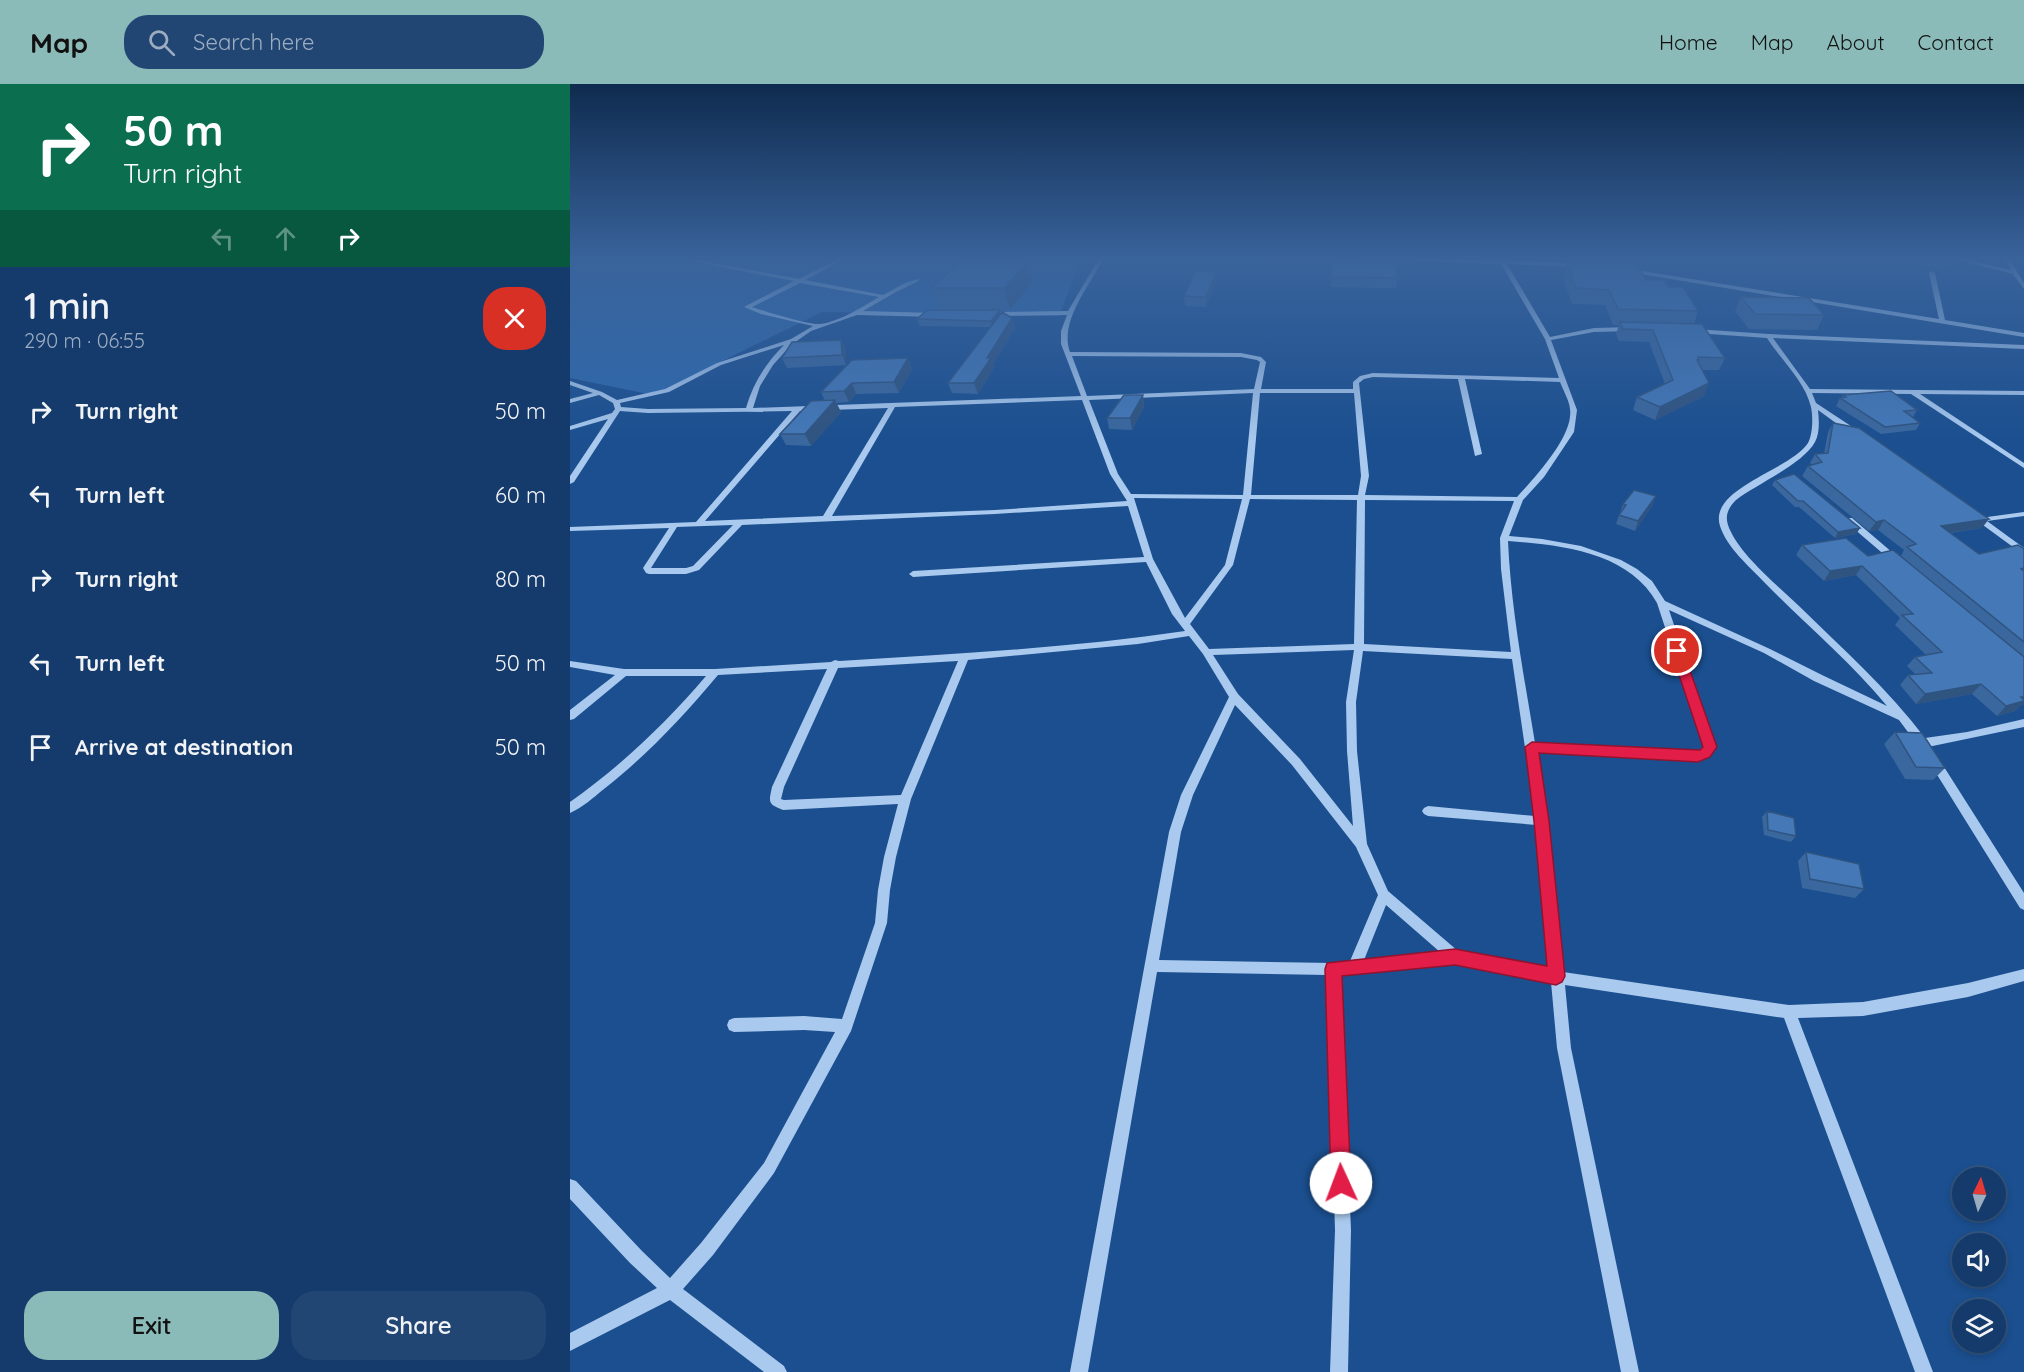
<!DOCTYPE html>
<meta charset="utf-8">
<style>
:root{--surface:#143b6b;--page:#214673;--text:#f1f3f6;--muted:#9dadc1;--line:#33557e;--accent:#8bbbb9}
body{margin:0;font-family:Quicksand,sans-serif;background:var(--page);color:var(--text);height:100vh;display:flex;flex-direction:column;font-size:22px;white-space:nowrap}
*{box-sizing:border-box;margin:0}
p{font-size:20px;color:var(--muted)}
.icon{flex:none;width:33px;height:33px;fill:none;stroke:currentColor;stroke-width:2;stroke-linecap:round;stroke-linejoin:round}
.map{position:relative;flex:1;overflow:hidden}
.details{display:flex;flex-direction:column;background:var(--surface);width:570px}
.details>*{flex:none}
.guide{background:#0b6e4f;color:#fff;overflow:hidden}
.needle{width:39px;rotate:5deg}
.buttons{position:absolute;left:1382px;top:1083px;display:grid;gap:12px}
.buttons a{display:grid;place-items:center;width:54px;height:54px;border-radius:50%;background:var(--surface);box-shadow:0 3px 9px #0003,0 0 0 2px var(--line);font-size:30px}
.pin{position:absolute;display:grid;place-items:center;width:51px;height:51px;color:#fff;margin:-26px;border:3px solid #fff;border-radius:50%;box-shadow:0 2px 6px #0007}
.me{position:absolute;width:66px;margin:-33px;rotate:358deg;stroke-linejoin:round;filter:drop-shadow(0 0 4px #0008)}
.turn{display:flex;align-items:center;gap:21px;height:126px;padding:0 24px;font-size:27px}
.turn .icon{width:78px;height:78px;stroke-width:2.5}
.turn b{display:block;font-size:42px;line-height:51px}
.lanes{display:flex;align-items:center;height:57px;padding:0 24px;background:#0003;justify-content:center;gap:30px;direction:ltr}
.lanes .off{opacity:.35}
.round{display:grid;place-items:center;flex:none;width:63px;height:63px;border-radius:24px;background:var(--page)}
.summary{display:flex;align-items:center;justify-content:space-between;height:102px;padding:0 24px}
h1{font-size:36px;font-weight:600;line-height:45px}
.cta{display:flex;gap:12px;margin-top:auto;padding:12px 24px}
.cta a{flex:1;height:69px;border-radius:24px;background:var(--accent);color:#111;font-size:24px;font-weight:600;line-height:69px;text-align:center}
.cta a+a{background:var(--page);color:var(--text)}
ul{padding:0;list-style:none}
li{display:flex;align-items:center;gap:18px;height:84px;padding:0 24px}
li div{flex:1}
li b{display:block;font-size:22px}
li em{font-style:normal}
header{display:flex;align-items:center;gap:36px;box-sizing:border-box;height:84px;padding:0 30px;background:var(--accent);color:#111}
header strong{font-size:28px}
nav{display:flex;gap:33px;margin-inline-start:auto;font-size:21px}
.search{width:420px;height:54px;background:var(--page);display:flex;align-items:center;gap:15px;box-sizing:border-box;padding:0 21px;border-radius:24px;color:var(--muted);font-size:22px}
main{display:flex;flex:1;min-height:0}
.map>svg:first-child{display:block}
</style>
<header>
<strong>Map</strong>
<div class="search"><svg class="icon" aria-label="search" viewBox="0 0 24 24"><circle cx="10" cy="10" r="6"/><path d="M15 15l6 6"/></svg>Search here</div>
<nav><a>Home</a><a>Map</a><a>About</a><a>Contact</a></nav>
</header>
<main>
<section class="details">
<div class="guide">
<div class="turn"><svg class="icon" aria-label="right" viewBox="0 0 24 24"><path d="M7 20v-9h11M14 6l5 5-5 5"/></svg><div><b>50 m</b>Turn right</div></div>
<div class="lanes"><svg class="icon off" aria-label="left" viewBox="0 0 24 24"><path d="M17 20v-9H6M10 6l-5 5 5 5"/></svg><svg class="icon off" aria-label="ahead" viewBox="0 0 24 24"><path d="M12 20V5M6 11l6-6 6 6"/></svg><svg class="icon" aria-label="right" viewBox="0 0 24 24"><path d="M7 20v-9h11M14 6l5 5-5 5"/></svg></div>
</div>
<div class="summary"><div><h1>1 min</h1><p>290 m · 06:55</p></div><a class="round" style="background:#d93025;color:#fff"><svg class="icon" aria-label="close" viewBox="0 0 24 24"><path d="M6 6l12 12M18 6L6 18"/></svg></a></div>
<ul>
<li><svg class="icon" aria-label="right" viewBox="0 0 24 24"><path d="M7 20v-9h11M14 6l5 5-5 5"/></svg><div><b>Turn right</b></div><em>50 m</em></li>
<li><svg class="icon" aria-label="left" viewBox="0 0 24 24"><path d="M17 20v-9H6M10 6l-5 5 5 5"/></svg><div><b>Turn left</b></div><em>60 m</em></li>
<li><svg class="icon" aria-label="right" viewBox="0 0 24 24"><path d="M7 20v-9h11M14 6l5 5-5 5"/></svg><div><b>Turn right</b></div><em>80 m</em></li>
<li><svg class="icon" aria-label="left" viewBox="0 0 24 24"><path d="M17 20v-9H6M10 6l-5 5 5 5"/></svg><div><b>Turn left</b></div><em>50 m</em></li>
<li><svg class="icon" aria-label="arrive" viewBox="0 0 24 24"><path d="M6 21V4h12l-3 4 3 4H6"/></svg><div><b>Arrive at destination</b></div><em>50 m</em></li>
</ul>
<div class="cta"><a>Exit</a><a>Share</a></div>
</section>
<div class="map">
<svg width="1454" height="1288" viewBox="0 0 1454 1288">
<rect width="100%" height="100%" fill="#1b4f8f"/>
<path fill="#2e69ad" d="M0,176H511L489,232L252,228L83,311L0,294Z"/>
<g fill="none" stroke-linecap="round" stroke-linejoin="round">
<path fill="#a9c9ee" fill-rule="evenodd" d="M115,176H128L229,195L266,176H273L235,196L313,211L337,198L349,195V197L326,208L293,227L366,229L369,231L366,233L287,231L241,247L221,261L203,281L190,302L183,324L511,312L491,260V247L497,231L424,232L421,230L424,228L498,227L528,176H533C519,202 489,238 500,268L671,269L691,273L696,278L691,305H783V298L790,292L803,289L989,294L975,255L931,180L819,176H933L1011,180L1009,183L937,180L980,253L1024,244L1061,243L1064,245L1061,247L1024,248L981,256L1007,326L1004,348L974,393L953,416L939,452L972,455L1011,462L1051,476L1067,485L1082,497L1095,517L1200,565L1252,591L1317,622C1280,577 1235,540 1195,499C1179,482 1157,464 1150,442C1138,404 1221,386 1238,359C1243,349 1243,333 1241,323C1235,297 1211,276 1197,254L1125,249L1122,247L1125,245L1199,250L1454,261V265L1203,254L1240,305L1454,307V311L1350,310L1454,379V384L1341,310L1242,309L1246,319L1287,346V350H1281L1248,326C1249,336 1250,349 1245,358C1233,380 1187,400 1166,416C1156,426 1154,435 1161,448C1173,473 1208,502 1229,522C1273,565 1318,605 1355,654L1397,648L1454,635V643L1353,664L1349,663L1329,636L1244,597L1194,569L1099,526L1145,663L1139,672L1128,676L966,667L978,737L993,888L1219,921L1293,918L1398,899L1454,885V897L1398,913L1293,932L1228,934L1363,1288H1345L1214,934L995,901L1001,964L1069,1288H1051L987,964L981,898L885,879L770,891L781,1146L778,1288H760L765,1146L757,891L587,888L518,1288H500L599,748L611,711L659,613L633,570L619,552L568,560L398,576L341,715L326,773L320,806L317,839L281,947L204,1089L143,1171L113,1205L214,1282L217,1288H194L100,1216L0,1267V1249L87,1204L60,1179L0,1115V1095L6,1097L72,1167L100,1194L131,1159L194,1079L265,948L234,946L164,948L159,946L157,941L159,936L164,934L234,932L272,935L305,839L308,806L314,773L328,720L213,726C197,720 199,718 202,703L257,585L148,591C113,633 76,672 34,705C24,713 12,724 0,729V718C51,682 96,639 136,592H56L4,635L0,636V626L45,591L0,583V577L54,585H145L261,578L265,576L269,577C384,570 500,564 615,547L602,530L576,478L343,493L339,490L343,487L574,473L558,422L425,430L172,441L129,486L116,490H79L76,489L73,484L99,444L0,447V443L126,438L222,327L78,329L50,327L4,398L0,400V392L38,335L0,346V342L42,329L45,325L43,319L29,311L0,319V315L23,309L0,301V297L32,308L47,316L95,305L147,279L221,255L243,242L191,230L174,223L224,197ZM230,199L309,213C292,223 269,238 250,240C239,241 194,227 182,223ZM214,261C196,279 183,299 176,324L78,325L51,323L50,319L99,308L151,281ZM502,272L671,273L687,276L690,278L684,305L517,312ZM803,293L888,295L905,372L912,370L895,295L990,298C993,306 999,316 1000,325C1004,352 964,394 947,413L795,411L799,392L789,299L794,295ZM683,309L673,411L561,410L548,390L519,316ZM690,309H784L791,392L788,411H681ZM512,316L540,390L557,417L425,426L262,432L325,323ZM318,324L253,432L135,437L230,327ZM564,414L672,415L655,481L615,534L583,475ZM680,415L787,416L784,560L639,565L620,540L663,481ZM795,416L944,417L930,454L931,485L941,568L794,560ZM163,441L123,482L116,484H81L107,443ZM938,457C991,461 1059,468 1087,519L1134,662L1127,668L965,659C954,592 941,525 938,457ZM784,566L776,618L777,667L783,742L730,675L668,610L643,571ZM793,567L942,575L965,732L858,722L854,724L852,727L854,730L858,732L967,741L980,885L888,867L818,807L797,760L787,667L786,618ZM388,577L331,711L214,716L211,715L214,703L268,584ZM665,621L722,681L786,763L808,811L780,877L763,879L589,876L611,748L623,711ZM816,821L870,868L794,876Z
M1387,176H1398L1441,186L1435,176H1440L1454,199V205L1443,190Z
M1060,185L1369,235L1359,189L1362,187L1365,189L1375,236L1454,249V253L1058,188Z
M1454,428V432L1417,437L1454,464V471L1406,436L1410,434Z
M1276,434H1282L1330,475V479H1324L1276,438Z
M1365,674L1369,675L1454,809V826L1450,824L1361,681L1360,678L1361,675Z"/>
</g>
<path fill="#3a679d" d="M1279,176H1297L1296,178Z
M1348,176H1380L1374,185L1347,179Z
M762,177L827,194L826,204L761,203Z
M997,178L1076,196L1098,203L1128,227L1124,240L1155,274L1149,286H1132L1134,312L1085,336L1063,326L1067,313L1095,300L1079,258L1049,257L1046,250L1049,241H1043L1035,221L1002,220L993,193Z
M646,188V198L636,223L615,222L614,212Z
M463,198L440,225H368L361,204Z
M1171,213L1254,231L1247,246L1179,245L1165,227Z
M431,229L445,244L423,280L424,284L408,310L382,309L378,299L420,243L350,242L347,235Z
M271,256L276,266V281L338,274L342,285L329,309L286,310L279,318L266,319L271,328L241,362L216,361L210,350L255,317L251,308L276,281L217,284L212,274Z
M573,311L574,323L562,346L539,345L537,334Z
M1273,311L1347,326L1343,333L1350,339L1346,346L1311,350L1266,322L1270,314H1271Z
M1263,339L1412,444L1381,449L1409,470L1454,465V621H1451L1445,627L1427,632L1402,610L1346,620L1330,601L1338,591L1345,590L1337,582L1345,573L1356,571L1325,541L1330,534L1286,491L1254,497L1226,471L1232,461L1298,472H1331L1334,466L1308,446L1299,447L1232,392L1238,382L1242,381L1240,379L1245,370L1254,369L1258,348Z
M1205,396L1290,444L1286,450L1265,454L1229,423H1225L1202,401Z
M1086,412L1082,422L1065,447L1046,440L1053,420Z
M1325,648L1375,684L1363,696L1335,695L1314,660Z
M1197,727L1226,752L1221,758L1194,751L1192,733Z
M1236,768L1294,805L1285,814L1232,804L1228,777Z"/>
<path fill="#305480" d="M458,178L463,198L440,225L434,204Z
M646,188V198L636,223V213Z
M430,226L432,233L423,244L421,237Z
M442,234L445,244L423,280L424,284L408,310L404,299L417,274Z
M271,256L276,266V281L272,271Z
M338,274L342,285L329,309L324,298Z
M282,299L286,310L279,318L274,307Z
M1139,299L1134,312L1085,336L1090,323Z
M573,311L574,323L562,346L560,334Z
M265,316L271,328L241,362L235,350Z
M1086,412L1082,422L1065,447L1068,437Z
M1419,435L1412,444L1364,451L1371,442Z
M1314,436L1308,446L1299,447L1306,438Z
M1290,444L1286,450L1265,454L1268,448Z
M1292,482L1286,491L1254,497L1260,487Z
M1411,600L1402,610L1346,620L1355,610Z
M1451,613H1454V621H1451L1445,627L1427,632L1436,622Z"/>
<path fill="#4478b7" stroke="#305480" stroke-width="1.5" d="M392,176H419L458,178L434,204H361Z
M762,177L826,179L827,194L762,193Z
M997,178L1067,180L1076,196H1094L1098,203H1113L1128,227L1048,225L1039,206L1006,204Z
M626,187L646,188L636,213L614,212Z
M1171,213L1239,214L1254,231L1185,230Z
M357,226H430L421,237L347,235Z
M432,228L442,234L417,274H421L404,299H378Z
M1050,238L1132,240L1155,274L1128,273L1129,276H1127L1139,299L1090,323L1067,313L1103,296L1083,246L1053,245Z
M271,256L272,271L212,274L222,258Z
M338,274L324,298L282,299L274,307L251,308L282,276Z
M1321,307L1347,326L1334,327L1350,339L1315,343L1270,314L1276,313L1273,311Z
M554,311H573L560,334H537Z
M265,316L235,350H210L241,317Z
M1263,339L1289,344L1419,435L1371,442L1409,470L1448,461L1454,465V484L1451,485L1454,487V558L1337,463L1346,460L1314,436L1306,438L1238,382L1252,378L1245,370L1258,369Z
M1224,390L1290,444L1268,448L1233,417H1228L1205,396Z
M1064,406L1086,412L1068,437L1049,431L1056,421L1053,420Z
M1276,454L1298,472L1323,466L1454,573V613H1451L1454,616V617L1436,622L1411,600L1355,610L1338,591L1362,589L1345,573L1372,568L1332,531L1343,530L1292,482L1260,487L1232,461Z
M1325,648L1352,649L1375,684L1346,683Z
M1197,727L1224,734L1226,752L1198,746Z
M1236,768L1289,780L1294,805L1240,795Z"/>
<linearGradient id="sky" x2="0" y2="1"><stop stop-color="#0f2b4f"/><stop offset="0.49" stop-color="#39639b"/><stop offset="1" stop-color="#39639b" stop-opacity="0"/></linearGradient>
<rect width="1454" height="357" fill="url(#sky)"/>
<path fill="#e11d48" stroke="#92132f" stroke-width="1.5" d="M1107,562L1113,567L1147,663L1140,673L1128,678L969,669L979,737L995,892L992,898L986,901L885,881L772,892L781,1099L778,1106L771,1109L764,1106L761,1099L755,885L757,879L885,865L977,882L964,737L955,663L962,658L1130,666L1133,663L1101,567Z"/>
</svg>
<div class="buttons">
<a><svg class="needle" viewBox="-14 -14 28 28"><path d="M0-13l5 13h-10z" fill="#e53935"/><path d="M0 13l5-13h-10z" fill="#9dadc1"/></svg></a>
<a><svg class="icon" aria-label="sound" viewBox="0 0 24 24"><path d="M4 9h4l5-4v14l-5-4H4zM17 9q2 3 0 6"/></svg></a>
<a><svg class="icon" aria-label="layers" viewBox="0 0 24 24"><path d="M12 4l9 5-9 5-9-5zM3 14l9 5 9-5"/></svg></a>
</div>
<div class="pin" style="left:1107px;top:567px;background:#d93025"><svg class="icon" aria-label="arrive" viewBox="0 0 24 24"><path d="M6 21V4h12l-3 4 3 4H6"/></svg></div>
<svg class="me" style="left:771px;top:1099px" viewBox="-20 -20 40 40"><circle r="19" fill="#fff"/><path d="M0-13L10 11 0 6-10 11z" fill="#e11d48"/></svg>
</div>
</main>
